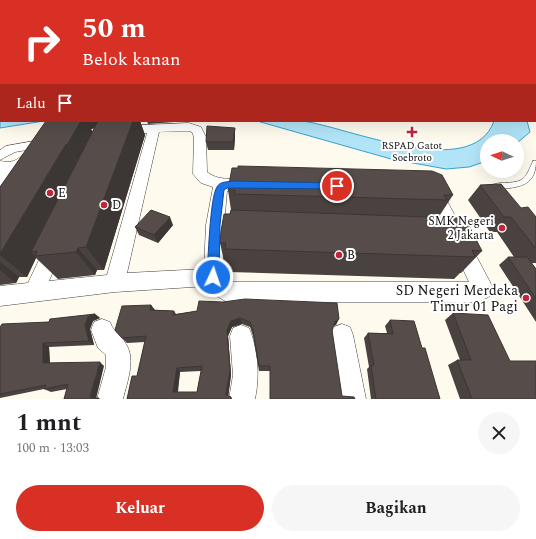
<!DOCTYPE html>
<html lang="id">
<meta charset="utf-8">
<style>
:root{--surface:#fff;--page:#f6f6f6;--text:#202124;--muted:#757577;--accent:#d93025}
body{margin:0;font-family:Spectral,serif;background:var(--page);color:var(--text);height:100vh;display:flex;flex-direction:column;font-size:15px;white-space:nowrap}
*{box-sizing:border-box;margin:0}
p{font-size:13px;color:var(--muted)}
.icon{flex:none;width:22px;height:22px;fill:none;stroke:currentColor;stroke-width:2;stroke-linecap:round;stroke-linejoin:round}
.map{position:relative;height:399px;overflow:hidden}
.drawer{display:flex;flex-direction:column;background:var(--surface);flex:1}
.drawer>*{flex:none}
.top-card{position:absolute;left:0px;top:0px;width:536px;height:122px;box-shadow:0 4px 16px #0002;background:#d93025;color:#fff;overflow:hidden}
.needle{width:26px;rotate:274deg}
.controls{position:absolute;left:480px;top:134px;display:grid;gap:8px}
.controls a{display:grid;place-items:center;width:44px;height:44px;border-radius:50%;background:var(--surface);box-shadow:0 4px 16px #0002;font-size:20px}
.pin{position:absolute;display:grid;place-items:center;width:34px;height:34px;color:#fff;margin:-17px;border:2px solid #fff;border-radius:50%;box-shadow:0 1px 4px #0007}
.me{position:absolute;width:44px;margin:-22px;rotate:3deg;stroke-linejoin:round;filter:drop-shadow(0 0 3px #0008)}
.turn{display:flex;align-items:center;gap:14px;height:84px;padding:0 16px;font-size:18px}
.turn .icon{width:52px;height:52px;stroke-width:2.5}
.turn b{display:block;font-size:28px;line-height:34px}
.then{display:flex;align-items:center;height:38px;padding:0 16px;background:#0003;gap:8px;font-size:15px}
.round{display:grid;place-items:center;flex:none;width:42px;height:42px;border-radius:21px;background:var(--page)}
.overview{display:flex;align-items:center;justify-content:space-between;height:68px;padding:0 16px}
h1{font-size:24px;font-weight:700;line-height:30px}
.action{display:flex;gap:8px;margin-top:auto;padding:8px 16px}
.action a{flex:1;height:46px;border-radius:24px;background:var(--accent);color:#fff;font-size:16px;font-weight:700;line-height:46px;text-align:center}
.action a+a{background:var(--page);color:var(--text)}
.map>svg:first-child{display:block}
</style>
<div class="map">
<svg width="536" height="399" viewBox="0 0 536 399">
<rect width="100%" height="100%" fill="#fffaee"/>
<path fill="#b2e4f7" stroke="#37a2d0" d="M0,116L1,121H44L0,128Z
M257,121C272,121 287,119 302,121C346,126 472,183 494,121H527L530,132L517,143V141H487V161L469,167L446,169L391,159Z"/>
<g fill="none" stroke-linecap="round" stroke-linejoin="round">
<g stroke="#414141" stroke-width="1">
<path id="service" d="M0,107H1V111H0Z
M533,161H536C536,189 515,187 493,190L490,189L489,187C496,180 512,185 521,180C527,177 530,167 533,161Z"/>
</g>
<g stroke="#414141" stroke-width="1">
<path id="minor" d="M189,123L201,127L206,137L207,172C222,184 239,175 255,180L258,184L255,188L227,191L224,225L223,276L230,282H469L430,199L424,192L426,188L432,186L442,191L444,195L490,282L493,289L490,296L479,302H227L211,293L208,286L115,292L0,306V286L28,283L47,243L54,240L61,243L63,248L49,281L107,275L147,133L121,134L115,130L121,126ZM188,131L192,132L194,137L193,174L201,183L213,187L206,225L204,269L127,273L159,132Z
M51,138L58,142L56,145L15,152L0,160V150L6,146Z
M33,150L38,151L40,154C33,164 26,168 14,171L5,186L0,187V161C20,165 19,153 33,150Z
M102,319L110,322C114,333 121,335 126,344C136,360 127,382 123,399H97L106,367V355L98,348L91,330L94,322Z
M342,324L350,327L353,335L366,399H340L331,335L334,327Z
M241,325L249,328C258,349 260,376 255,399H229L233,375L230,336L233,328Z"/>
</g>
<use href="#service" fill="#fff" fill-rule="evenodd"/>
<use href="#minor" fill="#fff" fill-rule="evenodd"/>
</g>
<path fill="#4a4240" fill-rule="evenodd" d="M535,48H536V96L535,95Z
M50,121H140L145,135L104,270H97L95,275L58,279L36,258L27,277H19L16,283L0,285V187ZM95,128L93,132L91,129Z
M147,121H174V122L148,124Z
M235,128V137L234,150H208L206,142Z
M480,185L521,208L536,217V263H532L536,269V322L499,265L508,257H514L497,232H490L468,200Z
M228,190L453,195L438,218L482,251L461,273H460L454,279L229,272L228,266H225L220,243L231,210Z
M173,225L158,243L139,235L135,227Z
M151,305L155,310L174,311L176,314L197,311L336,325L333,326L270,399V371H259L253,336L250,327L242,324L232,327L228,336L231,375L228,396L231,397L232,399H127L137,376L145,342L127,343L122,338ZM201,371L197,392H178L180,372Z
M453,313L510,361L536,399H460L448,365L457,360H460L445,320Z
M95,314L100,318L93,321L90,329L94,345L49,347L50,363L104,366L64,399L67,389L51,392L44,389L0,398V327L49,322Z
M390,320L422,348L440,399H371L367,369L369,367L364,338L368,333H387L385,326Z"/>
<path fill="#3c3634" d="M0,91H1V107H0Z
M81,121H106L104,126L91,129L96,140L82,169L67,145Z
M133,121H140L145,135L104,270L86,247Z
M235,128V137L234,150L233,142Z
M66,144L81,169L37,251L31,252L36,258L27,277L0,255V254Z
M170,217L173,225L158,243L154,235Z
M78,248L97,270L95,275L76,252Z
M0,262L19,277L16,283L0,270Z
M151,305L156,312L150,310Z
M95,314L100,318L93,321L90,329L94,345L89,341L85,325L88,317Z
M240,318L242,324L232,327L228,336L231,375L228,399L226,395L227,330L231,321Z
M339,319L336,325L333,326L335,321Z
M43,343L49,347L50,366L43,363Z
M100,362L104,366L96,399L91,398L90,396Z
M177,368L180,372L177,395L173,392Z"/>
<path fill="#564d4a" stroke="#3c3634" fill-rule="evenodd" d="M0,48H1V91H0Z
M535,48H536V82L535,81Z
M46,121H81L67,145L66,144L0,254V187Z
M98,121H133L86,247L78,248L76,252L35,256L37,251L31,252Z
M207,126L235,128L233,142H206Z
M238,166L432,171L442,175L453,195H444L447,200L234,194L235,190H228L232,168H238Z
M501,184L521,208L528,207L536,217V249L511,217H504L480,185Z
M151,210L170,217L154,235L135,227Z
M231,210L457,218L466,220L482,251L472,250L475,257L225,249L226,243H220L221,231L224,214H230Z
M508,257H527L536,269V299Z
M245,299L337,303L339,319L335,321L332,330L342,396L354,397L355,399H270V366H259L253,330L250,322L240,318L231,321L227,330L230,370L226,395L231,397V399H127L132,376H137L146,336L122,338L115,330L122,306L151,305L150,310L174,311L173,315L197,311L199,301L223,302ZM202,366L197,392H173L177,368Z
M453,313L488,315L510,361H536V399H472L457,360H471Z
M95,314L88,317L85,325L89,341L43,343V363L100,362L90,396L91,398H99V399H64L68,384L44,389L46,385L0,394V327L2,324L49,322L50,319Z
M390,320L414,321L422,348H425L440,399H376L371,365H374L368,333L393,334Z"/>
<linearGradient id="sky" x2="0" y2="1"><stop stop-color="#92c7ee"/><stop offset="0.46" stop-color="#fffdf7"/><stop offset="1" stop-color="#fffdf7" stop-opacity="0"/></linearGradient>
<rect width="536" height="104" fill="url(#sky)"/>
<path fill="#1a73e8" stroke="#114b97" d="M234,181L337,183L342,186L337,189L227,188L224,190L220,225L219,277L217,281L213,282L209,281L207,277C208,262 210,196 217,187C220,181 228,182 234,181Z"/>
<g fill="#c12339" stroke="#fff" stroke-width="1.5">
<path d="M410 126h4v4h4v4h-4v4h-4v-4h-4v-4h4z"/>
<circle cx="50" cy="193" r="4"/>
<circle cx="104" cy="205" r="4"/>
<circle cx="502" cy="228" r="4"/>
<circle cx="339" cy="255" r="4"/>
<circle cx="526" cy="298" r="4"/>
</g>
<g text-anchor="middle" stroke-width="4" stroke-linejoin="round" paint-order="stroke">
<g font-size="10" fill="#0e0e0e" stroke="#fff">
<text x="412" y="149">RSPAD Gatot<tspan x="412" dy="12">Soebroto</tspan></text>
</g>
<g font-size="12" fill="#0e0e0e" stroke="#fff" text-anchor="start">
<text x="58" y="197">E</text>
<text x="112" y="209">D</text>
<text x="494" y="225" text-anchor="end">SMK Negeri<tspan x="494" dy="14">2 Jakarta</tspan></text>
<text x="347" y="259">B</text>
</g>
<g font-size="14" fill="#0e0e0e" stroke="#fff" text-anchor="end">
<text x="518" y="295">SD Negeri Merdeka<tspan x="518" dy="16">Timur 01 Pagi</tspan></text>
</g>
</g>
</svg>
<div class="controls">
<a><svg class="needle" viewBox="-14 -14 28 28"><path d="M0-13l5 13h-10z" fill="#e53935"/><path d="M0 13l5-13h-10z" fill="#757577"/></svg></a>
</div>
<div class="pin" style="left:337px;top:186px;background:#d93025"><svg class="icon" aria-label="arrive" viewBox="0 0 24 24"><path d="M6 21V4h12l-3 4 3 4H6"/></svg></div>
<svg class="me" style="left:213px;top:277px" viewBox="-20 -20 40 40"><circle r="17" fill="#1a73e8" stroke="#fff" stroke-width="3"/><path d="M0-11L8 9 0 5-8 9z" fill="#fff"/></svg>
<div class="top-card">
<div class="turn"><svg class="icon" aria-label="right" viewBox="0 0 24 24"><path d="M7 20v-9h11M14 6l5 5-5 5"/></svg><div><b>50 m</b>Belok kanan</div></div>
<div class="then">Lalu<svg class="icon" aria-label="arrive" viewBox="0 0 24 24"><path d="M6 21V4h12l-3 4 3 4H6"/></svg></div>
</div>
</div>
<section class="drawer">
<div class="overview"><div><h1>1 mnt</h1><p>100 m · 13:03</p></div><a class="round"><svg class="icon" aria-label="close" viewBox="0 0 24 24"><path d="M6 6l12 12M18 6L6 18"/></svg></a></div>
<div class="action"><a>Keluar</a><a>Bagikan</a></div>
</section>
